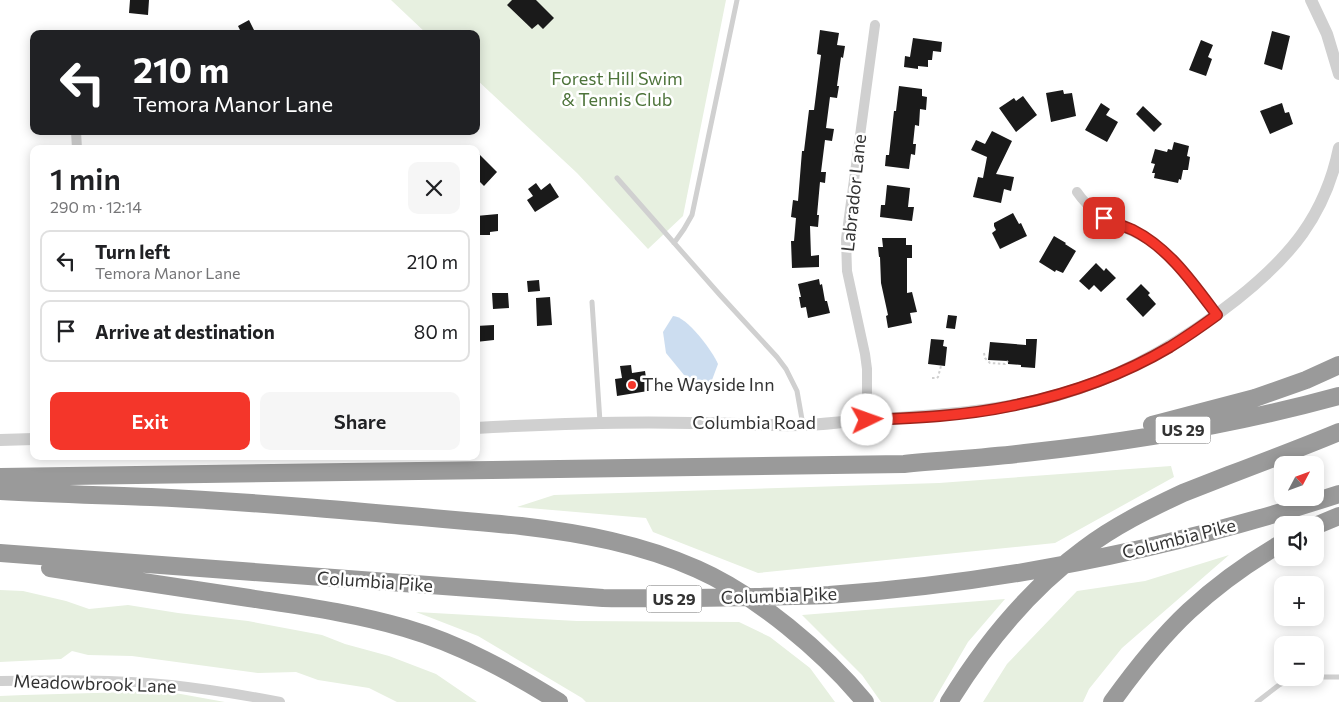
<!DOCTYPE html>
<meta charset="utf-8">
<style>
:root{--surface:#fff;--page:#f6f6f6;--text:#202124;--muted:#757577;--line:#e0e0e0;--accent:#f4362a}
body{margin:0;font-family:Commissioner,sans-serif;background:var(--page);color:var(--text);height:100vh;display:flex;flex-direction:column;font-size:19px;white-space:nowrap}
*{box-sizing:border-box;margin:0}
p{font-size:16px;color:var(--muted)}
.icon{flex:none;width:28px;height:28px;fill:none;stroke:currentColor;stroke-width:2;stroke-linecap:round;stroke-linejoin:round}
.map{position:relative;flex:1;overflow:hidden}
.details{position:absolute;left:30px;top:145px;width:450px;height:315px;display:flex;flex-direction:column;background:var(--surface);border-radius:10px;box-shadow:0 2px 12px #0003}
.details>*{flex:none}
.top-card{position:absolute;left:30px;top:30px;width:450px;height:105px;border-radius:10px;box-shadow:0 2px 12px #0003;background:#202124;color:#fff;overflow:hidden}
.needle{width:32px;rotate:49deg}
.fabs{position:absolute;left:1274px;top:456px;display:grid;gap:10px}
.fabs a{display:grid;place-items:center;width:50px;height:50px;border-radius:10px;background:var(--surface);box-shadow:0 2px 12px #0003;font-size:25px}
.pin{position:absolute;display:grid;place-items:center;width:42px;height:42px;color:#fff;margin:-21px;border-radius:10px;box-shadow:0 2px 8px #0006}
.me{position:absolute;width:55px;margin:-28px;rotate:87deg;stroke-linejoin:round;filter:drop-shadow(0 0 4px #0008)}
.turn{display:flex;align-items:center;gap:18px;height:105px;padding:0 20px;font-size:22px}
.turn .icon{width:65px;height:65px;stroke-width:2.5}
.turn b{display:block;font-size:35px;line-height:42px}
.round{display:grid;place-items:center;flex:none;width:52px;height:52px;border-radius:10px;background:var(--page)}
.summary{display:flex;align-items:center;justify-content:space-between;height:85px;padding:0 20px}
h1{font-size:30px;font-weight:600;line-height:38px}
.button{display:flex;gap:10px;margin-top:auto;padding:10px 20px}
.button a{flex:1;height:58px;border-radius:10px;background:var(--accent);color:#fff;font-size:20px;font-weight:600;line-height:58px;text-align:center}
.button a+a{background:var(--page);color:var(--text)}
ul{padding:0;list-style:none}
li{display:flex;align-items:center;gap:15px;height:62px;margin:0 10px 8px;padding:0 10px;border:2px solid var(--line);border-radius:10px}
li div{flex:1}
li b{display:block;font-size:19px}
li em{font-style:normal}
.map>svg:first-child{display:block}
</style>
<div class="map">
<svg width="1339" height="702" viewBox="0 0 1339 702">
<rect width="100%" height="100%" fill="#fff"/>
<path fill="#e7f0e0" d="M391,0H726L683,216L648,249L577,173L476,79V34H427Z
M1171,466L1174,477L1055,543L758,573L653,532L646,518L517,507L554,495L939,483Z
M1229,555L1122,648L1089,689L1083,702H983L1007,664L1077,591L1145,581Z
M0,590L23,591L66,601L89,609L128,605L178,613L248,621L322,635L345,644L389,656L436,674L477,702H397L369,688L318,680L296,672L258,673L132,656L88,655L72,651L61,659L0,662Z
M1005,599L968,642L933,702H881L862,675L802,615Z
M416,612L577,621L739,622L770,637L810,668L835,702H586L582,698L478,636Z
M164,691L225,702H0V696L24,695Z"/>
<path fill="#ccddf0" d="M673,316C687,316 713,352 718,364L712,380L706,385L684,375L666,353L663,332Z"/>
<path fill="#1a1a1a" d="M130,0H149L148,15L129,13Z
M512,0H536L554,18L543,29L538,24L532,29L507,5Z
M249,20L256,34H242L238,26Z
M820,30L839,33L837,45L845,46L843,58L841,57L837,86H839L837,98L830,97L826,128L834,129L832,141L825,140L821,172H826L825,183L820,182L817,215H819L818,227L810,226L811,256L819,255V267L792,268L791,241H794L796,218L791,217L793,200L798,201L802,151H804L809,110H814L821,55L817,54Z
M1272,31L1290,36L1282,70L1264,64Z
M913,38L942,42L941,52L933,51L932,60H928V67L918,66V69L904,67L905,56L910,57Z
M1201,40L1213,45L1208,57L1212,59L1206,76L1189,70Z
M899,86L922,89V96L927,97L926,110L920,109L919,126L915,125L913,144H916L915,155L911,154L909,169L885,166L886,155H889L894,111H896Z
M1063,90L1064,94L1072,93L1076,116L1051,122L1046,93Z
M1023,96L1037,115L1016,132L999,108L1014,98L1016,101Z
M1101,103L1110,109L1106,115L1118,122L1107,142L1085,130Z
M1282,103L1285,113L1289,112L1293,124L1270,134L1260,111Z
M1143,106L1162,124L1154,132L1136,114Z
M992,131L1012,141L996,174L1014,177L1011,191L1004,189L1001,203L973,197L978,177L983,178L987,157L971,150L976,140L985,144Z
M1174,142L1189,146L1187,156L1190,157L1188,170H1183L1181,180L1179,179L1178,183L1154,178L1155,173H1152L1155,164L1151,163L1155,149L1167,152L1168,149L1172,150Z
M476,151L497,172L484,186L476,178Z
M536,183L541,190L550,183L559,197L535,212L527,200L533,196L528,189Z
M887,185L910,188L908,207H914L912,221L880,217L881,205H885Z
M1013,213L1019,224L1021,223L1027,236L1000,249L992,233L996,230L994,226V223Z
M498,214V231L490,232V235H476V216Z
M1054,236L1066,243L1065,244L1076,251L1063,273L1056,270L1055,272L1039,262Z
M882,238H906V245H912V258H907V293L912,292L917,312L910,313L912,323L888,328L886,316L888,315L881,283L880,257H879L878,247H883Z
M1096,263L1104,271L1106,268L1116,278L1101,292L1094,285L1089,290L1079,281Z
M819,279L820,285L822,284L825,301H827L830,313L808,318L806,307L801,308L799,297H801L798,284Z
M539,280L540,291L528,292L527,281Z
M1141,284L1150,293L1148,295L1156,304L1143,317L1126,299Z
M492,293H508L509,308L493,309Z
M550,297L552,325L537,326L536,298Z
M948,315L957,316L955,329L946,328Z
M494,325V340L476,342V326Z
M931,339L944,340L943,346L947,347L945,366L928,364Z
M1026,339H1037L1035,368L1021,367V365L1008,364V361L988,360L990,342L1026,345Z
M631,365L632,373L645,371L648,391L617,396L615,379L622,378L620,366Z"/>
<g fill="none" stroke-linecap="round" stroke-linejoin="round">
<path stroke="#d0d0d0" stroke-width="2" stroke-dasharray="2.5 2.5" stroke-linecap="butt" d="M265,145V149
M984,353L985,358L990,363L1005,364L1008,361
M932,378H937L938,377L941,366"/>
<path stroke="#d0d0d0" stroke-width="5" d="M617,178L720,295L777,357L786,369L797,391L803,425
M674,243L684,229L692,215L737,0
M592,302L600,422
M1315,677H1339
M1257,702L1279,685L1291,679L1312,678"/>
<path stroke="#d0d0d0" stroke-width="10" d="M76,131L77,149
M1077,192C1098,223 1124,223 1153,243C1179,262 1197,289 1217,315
M867,420V369L865,354L847,271L846,239L875,25
M0,681C57,680 114,679 171,685C207,689 244,695 280,702"/>
<path stroke="#d0d0d0" stroke-width="12" d="M1311,0L1327,34L1339,74
M476,428C548,424 620,421 692,423C728,423 763,426 800,425C822,425 845,421 868,420C940,415 1011,412 1080,388C1139,368 1189,337 1237,299C1290,257 1325,216 1339,148
M0,440L34,439"/>
<path stroke="#9a9a9a" stroke-width="18" d="M1152,425L1255,398L1306,380L1339,365
M0,477L904,464C944,460 985,458 1025,453C1131,442 1237,424 1339,396
M0,491C50,494 101,495 151,497C275,503 398,515 521,526C581,533 641,544 697,569C756,595 824,652 865,702
M1315,526L1339,516
M0,553L603,598C654,599 706,598 757,597C781,596 805,596 829,595C1003,583 1174,548 1339,494
M50,568C116,578 182,588 249,598C301,606 354,613 405,628C460,644 511,672 559,702
M949,702C984,645 1030,589 1084,549C1114,526 1149,509 1183,493C1198,487 1214,481 1229,475C1266,461 1303,447 1339,432
M1112,702C1135,670 1160,638 1189,611C1217,585 1249,562 1282,543"/>
</g>
<g fill="none" stroke-linecap="round" stroke-linejoin="round">
<g stroke="#9f231b" stroke-width="12">
<path id="route" d="M867,420C915,418 964,416 1011,406C1066,395 1121,376 1170,347C1186,337 1202,326 1217,315C1193,283 1169,248 1133,230C1123,226 1113,222 1104,218"/>
</g>
<use href="#route" stroke="#f4362a" stroke-width="9"/>
</g>
<circle fill="#f4362a" stroke="#fff" stroke-width="2" cx="632" cy="385" r="5"/>
<g text-anchor="middle" stroke-width="5" stroke-linejoin="round" paint-order="stroke">
<g fill="#fff" stroke="#707070" stroke-width="1">
<rect x="1155.5" y="416.5" width="55" height="27" rx="4"/>
<rect x="646.5" y="585.5" width="55" height="27" rx="4"/>
</g>
<g font-size="16" font-weight="bold" fill="#333">
<text x="1183" y="436">US 29</text>
<text x="674" y="605">US 29</text>
</g>
<g font-size="18" fill="#4e743b" stroke="#fff">
<text x="617" y="85">Forest Hill Swim<tspan x="617" dy="21">&amp; Tennis Club</tspan></text>
</g>
<g font-size="18" fill="#333" stroke="#fff">
<text transform="translate(854 193) rotate(-84)" y="6">Labrador Lane</text>
<text x="754" y="429">Columbia Road</text>
<text transform="translate(1179 539) rotate(-14)" y="6">Columbia Pike</text>
<text transform="translate(375 582) rotate(4)" y="6">Columbia Pike</text>
<text transform="translate(779 596) rotate(-2)" y="6">Columbia Pike</text>
<text transform="translate(95 684) rotate(2)" y="6">Meadowbrook Lane</text>
</g>
<g font-size="18" fill="#333" stroke="#fff" text-anchor="start">
<text x="642" y="391">The Wayside Inn</text>
</g>
</g>
</svg>
<div class="fabs">
<a><svg class="needle" viewBox="-14 -14 28 28"><path d="M0-13l5 13h-10z" fill="#e53935"/><path d="M0 13l5-13h-10z" fill="#757577"/></svg></a>
<a><svg class="icon" aria-label="sound" viewBox="0 0 24 24"><path d="M4 9h4l5-4v14l-5-4H4zM17 9q2 3 0 6"/></svg></a>
<a>+</a>
<a>−</a>
</div>
<div class="pin" style="left:1104px;top:218px;background:#d93025"><svg class="icon" aria-label="arrive" viewBox="0 0 24 24"><path d="M6 21V4h12l-3 4 3 4H6"/></svg></div>
<svg class="me" style="left:867px;top:420px" viewBox="-20 -20 40 40"><circle r="19" fill="#fff"/><path d="M0-13L10 11 0 6-10 11z" fill="#f4362a"/></svg>
<div class="top-card">
<div class="turn"><svg class="icon" aria-label="left" viewBox="0 0 24 24"><path d="M17 20v-9H6M10 6l-5 5 5 5"/></svg><div><b>210 m</b>Temora Manor Lane</div></div>
</div>
<section class="details">
<div class="summary"><div><h1>1 min</h1><p>290 m · 12:14</p></div><a class="round"><svg class="icon" aria-label="close" viewBox="0 0 24 24"><path d="M6 6l12 12M18 6L6 18"/></svg></a></div>
<ul>
<li><svg class="icon" aria-label="left" viewBox="0 0 24 24"><path d="M17 20v-9H6M10 6l-5 5 5 5"/></svg><div><b>Turn left</b><p>Temora Manor Lane</p></div><em>210 m</em></li>
<li><svg class="icon" aria-label="arrive" viewBox="0 0 24 24"><path d="M6 21V4h12l-3 4 3 4H6"/></svg><div><b>Arrive at destination</b></div><em>80 m</em></li>
</ul>
<div class="button"><a>Exit</a><a>Share</a></div>
</section>
</div>
